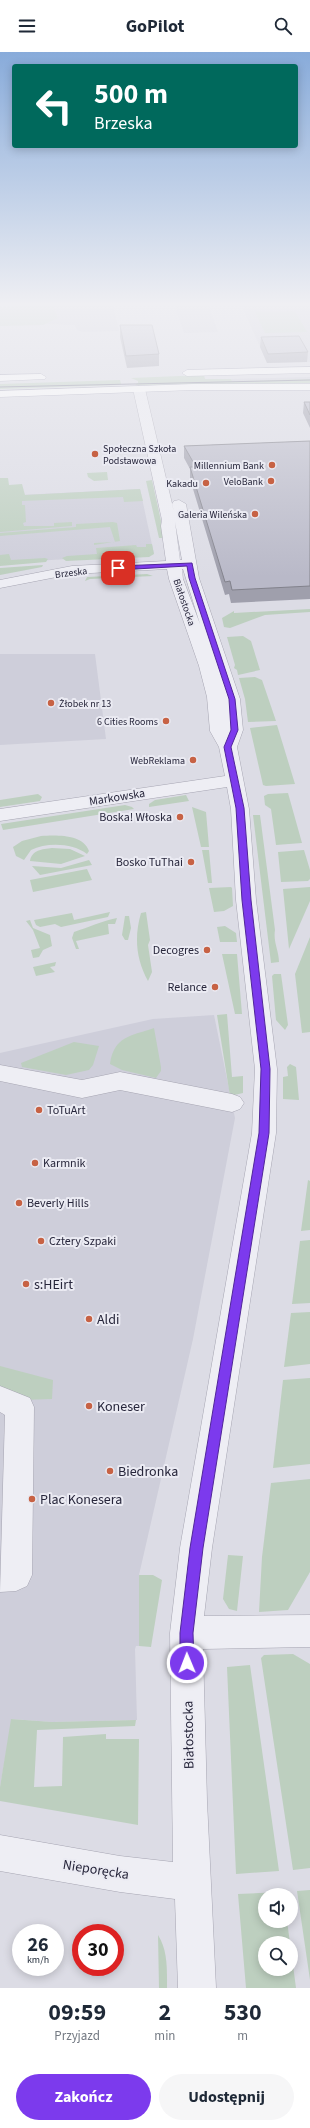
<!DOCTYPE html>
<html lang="pl">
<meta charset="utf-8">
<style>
:root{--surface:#fff;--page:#f6f6f7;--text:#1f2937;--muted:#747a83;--accent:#7c3aed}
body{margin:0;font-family:"Source Sans 3",sans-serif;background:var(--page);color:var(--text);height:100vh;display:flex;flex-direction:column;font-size:15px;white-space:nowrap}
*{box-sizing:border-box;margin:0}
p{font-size:13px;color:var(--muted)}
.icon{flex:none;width:22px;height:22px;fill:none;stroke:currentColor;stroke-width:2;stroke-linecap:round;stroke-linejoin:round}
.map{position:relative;height:1936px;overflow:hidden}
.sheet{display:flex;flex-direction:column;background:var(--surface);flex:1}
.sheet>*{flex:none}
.banner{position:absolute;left:12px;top:12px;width:286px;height:84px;border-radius:4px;box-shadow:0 2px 10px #0003;background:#00695c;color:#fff;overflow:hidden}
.controls{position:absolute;left:258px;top:1836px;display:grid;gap:8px}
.controls a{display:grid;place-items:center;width:40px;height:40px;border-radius:50%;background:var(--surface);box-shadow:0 2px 10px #0003;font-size:20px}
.speed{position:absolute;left:12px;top:1872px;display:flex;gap:8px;font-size:20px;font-weight:700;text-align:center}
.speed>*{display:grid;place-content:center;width:52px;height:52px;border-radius:50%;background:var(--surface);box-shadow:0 2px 10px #0003;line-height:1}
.speed small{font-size:10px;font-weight:400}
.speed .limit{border:6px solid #d22;background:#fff;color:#111}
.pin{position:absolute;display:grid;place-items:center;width:34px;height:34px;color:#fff;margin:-17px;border-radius:8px;box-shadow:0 2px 6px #0006}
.me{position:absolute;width:44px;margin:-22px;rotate:359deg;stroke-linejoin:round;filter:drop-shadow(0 0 3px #0008)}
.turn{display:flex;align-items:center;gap:14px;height:84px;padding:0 16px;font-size:18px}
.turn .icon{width:52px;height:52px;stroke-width:2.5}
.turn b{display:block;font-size:28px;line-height:34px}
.eta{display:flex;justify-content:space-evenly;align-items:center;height:68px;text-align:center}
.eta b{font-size:24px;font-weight:700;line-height:28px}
.action{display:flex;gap:8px;margin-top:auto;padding:8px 16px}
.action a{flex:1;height:46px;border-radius:24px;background:var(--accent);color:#fff;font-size:16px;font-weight:700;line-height:46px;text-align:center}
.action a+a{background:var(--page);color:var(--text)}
header{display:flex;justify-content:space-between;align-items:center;height:52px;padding:0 16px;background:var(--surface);font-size:18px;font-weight:700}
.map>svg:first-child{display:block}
</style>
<header><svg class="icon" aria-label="menu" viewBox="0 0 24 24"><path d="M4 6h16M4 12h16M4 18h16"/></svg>GoPilot<svg class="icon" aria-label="search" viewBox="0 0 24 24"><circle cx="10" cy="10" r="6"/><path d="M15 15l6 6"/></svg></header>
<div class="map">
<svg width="310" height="1936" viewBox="0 0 310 1936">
<rect width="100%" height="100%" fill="#dcdce5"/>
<path fill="#ceceda" d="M54,254H113L119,279L83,280L77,278L75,273L46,272L58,265Z
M175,254H209L218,280L184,281Z
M242,254H310V310L267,311Z
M310,325V327L232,329L231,327Z
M140,437L154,502L0,511V444Z
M0,602H95L106,687L0,693Z
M214,963L235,1066L193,1287L139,1523V1594H136L135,1597L137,1668L52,1670L12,1667L0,1735V1001L153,967Z"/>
<path fill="#bdcfbf" d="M54,254L58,266L43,273L0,274V255Z
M295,259L307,280L265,281L255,260Z
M204,323L205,327H231L232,329L310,327V331L135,333L138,331V329L131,326Z
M120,328L121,332L118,333L0,337V332Z
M107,420L108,428L94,429L88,425L87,421Z
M0,426H8L9,433L22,432L25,443L140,437L143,449L124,450L123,445L22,449V453H25L26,470L23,471L24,474H54V471L72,470V474L0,480Z
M152,428L161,469L163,486H159L146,429Z
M113,470L117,471L120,489L94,493V491L115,490L110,475L0,484V481L76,475V472Z
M146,492H152L154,502L149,505L66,509L62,506L67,504L97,502L96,496L136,493L137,495H146Z
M9,502L11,508L45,506L48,507L46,510L0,514V503Z
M43,513L42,515L0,523V516Z
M147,522L153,524L90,527L85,529L87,525Z
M310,557V560L265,563L230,576L224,575L222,566L234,559V561Z
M243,584L251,589L260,618L238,623L237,618L234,616L235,613L227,585Z
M255,625L262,628L276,669L248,670L245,647L239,626Z
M277,673L295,732L266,734L263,733L250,676Z
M288,741L302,791L276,793L271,757L265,753L264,744L268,742Z
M38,742L42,745L40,749L0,755V748Z
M186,743L189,749L149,755V752L155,748Z
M125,753L132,755L134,757L3,778L1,772Z
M192,755L206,760L209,795H201Z
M253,763H260L275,878C273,890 279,899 279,910L271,911Z
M41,784C56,783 83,782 89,799L87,802C73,791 47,790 31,798L24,808L16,804L13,795L22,789Z
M52,796L70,797L85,804L61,812L30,809C32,798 42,797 52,796Z
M202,798H209L212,831H208Z
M304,798L310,818V827L308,829L281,830L278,800Z
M89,808L92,813L40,823L32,814L61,816Z
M87,817L92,828L33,840L30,828Z
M231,835L232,836L233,854L224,859L214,860L209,836Z
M310,835V849L289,897L283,837Z
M110,860L108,865L61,875L55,872L40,875L36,873L34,868L72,861L74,868Z
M146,860L150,888L148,893L152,920L148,929C136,907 134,885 141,861Z
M125,864H129L131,876L128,888H125L122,883Z
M117,866L115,872H108L109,882L76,889L79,897H76L72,886L74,880C89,875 102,869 117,866Z
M30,868L33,876L50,883L52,894L43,898L39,905L33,906L31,898L40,896L33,878L26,869Z
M225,874L236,881L237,890H220L217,875Z
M310,885V980L302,981L295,922Z
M222,902H237L242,962H235Z
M56,910L55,914L50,915L55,920L36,924L33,915Z
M274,922H281L288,973L285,978L276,968L272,924Z
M227,962L232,1025L243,1024V1041L230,1044L217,963Z
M154,976L161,1015V1019L156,1026L122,1018L110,1012C114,984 131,984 154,976Z
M74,990L99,994L93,1013L89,1018L66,1023L22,1015L21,1011Z
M290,1012L296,1015L299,1048L283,1047V1025L288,1024L287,1015Z
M308,1128L310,1129V1178L301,1179Z
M310,1188V1251L292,1252L300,1189Z
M310,1260V1312L284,1315L291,1261Z
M0,1314L53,1328L52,1347L21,1348L0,1336Z
M310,1326V1412L273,1416L283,1328Z
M310,1427V1520L288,1558L259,1560L262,1505L271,1431Z
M228,1503L243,1504L237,1559L229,1557L223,1547Z
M139,1523H153L162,1528L151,1595L139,1594Z
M293,1602L310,1612V1816L293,1818L261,1606L264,1603Z
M250,1613L279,1819L236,1822L227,1615Z
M11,1667L52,1670L136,1668L135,1674L37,1678L34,1735L62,1734L63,1685L106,1682V1687H139L138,1773L0,1749V1735Z
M310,1838V1928L297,1839Z
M282,1840L283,1843H265V1869H287L290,1891H265V1917H291V1898L296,1936H246L238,1842Z
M158,1883C168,1899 167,1917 167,1936H159Z"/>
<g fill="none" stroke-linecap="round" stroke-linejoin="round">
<g stroke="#a6a5b2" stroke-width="1">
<path id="minor" d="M139,334L145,337L174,460L172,452L174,449L179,448L186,452L199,526L240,647L243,678L237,695L249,757L256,848L277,1017L276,1081L212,1496L204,1564L310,1563V1595L203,1597L207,1749L216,1936H178L175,1847L120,1840L0,1819V1783L120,1804L173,1810L170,1581L180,1496L252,1081L255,1017L236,848L231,757L227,735L0,769V757L225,724L219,695L210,679L207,645L199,614L169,527L167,517L72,522L0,536V528L72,514L166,509L161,474L162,468L133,337ZM175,470L182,508H180ZM182,517H183L200,572L183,527Z
M0,1013L82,1028L120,1020L232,1042L240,1045L244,1051L240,1057L232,1060L120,1038L82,1046L0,1029Z
M0,1334L30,1346L34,1355L32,1523L27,1534L16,1539L0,1540L5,1363L0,1360Z"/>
</g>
<g stroke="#9c9cb0" stroke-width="1">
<path id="major" d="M310,315V321L187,324L182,321L187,318Z
M41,322L46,325L45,327L0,329V323Z
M193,332H310V338H193L0,345V339Z"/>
</g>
<use href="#minor" fill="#eeeef4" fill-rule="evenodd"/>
<use href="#major" fill="#fff" fill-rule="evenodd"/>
<path stroke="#76768e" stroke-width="1" d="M0,335L310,328"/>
</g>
<path fill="#9f9fac" d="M120,273L159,302V314L127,316L120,285Z
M261,285L308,300L307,310L267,311L260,295Z
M304,350H310V376L303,361Z
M310,389V547L231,551L229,542L225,543L190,427V417L184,406V394Z"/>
<path fill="#b9b9c8" stroke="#82828c" d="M120,273H152L159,302L126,304Z
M299,284L308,300L268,302L261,285Z
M304,350H310V363Z
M310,389V534L232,538L230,529L225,530L190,415H196L184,394Z"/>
<linearGradient id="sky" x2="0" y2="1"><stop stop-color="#88abda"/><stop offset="0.48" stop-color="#efeff3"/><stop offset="1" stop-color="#efeff3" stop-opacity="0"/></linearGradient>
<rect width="310" height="525" fill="url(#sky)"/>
<path fill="#7c3aed" stroke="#51269a" d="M192,511L195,526L235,647L238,678L231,695L244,756L251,848L270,1017L269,1081L203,1496L193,1581L194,1611L192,1616L187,1618L182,1616L180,1611V1581L190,1496L259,1081L261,1017L242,848L236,756L224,695L231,678L229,647L189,526L187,514L118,518L115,516L118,514Z"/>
<g fill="#c76244" stroke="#ebebf3" stroke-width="1.5">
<circle cx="95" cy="402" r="4"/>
<circle cx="272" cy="413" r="4"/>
<circle cx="271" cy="429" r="4"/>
<circle cx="206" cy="431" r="4"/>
<circle cx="255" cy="462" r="4"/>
<circle cx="51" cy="651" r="4"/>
<circle cx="166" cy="669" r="4"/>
<circle cx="193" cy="708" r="4"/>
<circle cx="180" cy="765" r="4"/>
<circle cx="191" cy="810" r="4"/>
<circle cx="207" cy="898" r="4"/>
<circle cx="215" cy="935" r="4"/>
<circle cx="39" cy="1058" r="4"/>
<circle cx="35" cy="1111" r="4"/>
<circle cx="19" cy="1151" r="4"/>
<circle cx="41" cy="1189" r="4"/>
<circle cx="26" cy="1232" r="4"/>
<circle cx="89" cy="1267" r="4"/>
<circle cx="89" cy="1354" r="4"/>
<circle cx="110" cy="1419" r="4"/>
<circle cx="32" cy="1447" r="4"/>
</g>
<g text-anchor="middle" stroke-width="4" stroke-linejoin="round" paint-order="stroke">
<g font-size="10" fill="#27263b" stroke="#ebebf3" text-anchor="end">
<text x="103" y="400" text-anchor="start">Społeczna Szkoła<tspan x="103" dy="12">Podstawowa</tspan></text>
<text x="264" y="417">Millennium Bank</text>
<text x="263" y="433">VeloBank</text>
<text x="198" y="435">Kakadu</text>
<text x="247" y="466">Galeria Wileńska</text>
<text x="59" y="655" text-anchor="start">Żłobek nr 13</text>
<text x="158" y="673">6 Cities Rooms</text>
<text x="185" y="712">WebReklama</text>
</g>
<g font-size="10" fill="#27263b" stroke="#ebebf3">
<text transform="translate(71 520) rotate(-7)" y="4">Brzeska</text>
<text transform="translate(185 550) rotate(71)" y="4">Białostocka</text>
</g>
<g font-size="12" fill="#27263b" stroke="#ebebf3">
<text transform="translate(117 745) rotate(-9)" y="4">Markowska</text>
</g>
<g font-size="12" fill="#27263b" stroke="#ebebf3" text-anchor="end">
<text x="172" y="769">Boska! Włoska</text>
<text x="183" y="814">Bosko TuThai</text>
<text x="199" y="902">Decogres</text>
<text x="207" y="939">Relance</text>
<text x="47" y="1062" text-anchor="start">ToTuArt</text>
<text x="43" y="1115" text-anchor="start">Karmnik</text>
<text x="27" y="1155" text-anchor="start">Beverly Hills</text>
<text x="49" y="1193" text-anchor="start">Cztery Szpaki</text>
</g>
<g font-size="14" fill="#27263b" stroke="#ebebf3" text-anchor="start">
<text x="34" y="1237">s:HEirt</text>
<text x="97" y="1272">Aldi</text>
<text x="97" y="1359">Koneser</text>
<text x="118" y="1424">Biedronka</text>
<text x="40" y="1452">Plac Konesera</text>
</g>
<g font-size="14" fill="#27263b" stroke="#ebebf3">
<text transform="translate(188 1683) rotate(-91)" y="5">Białostocka</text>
<text transform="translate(96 1817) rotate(9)" y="5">Nieporęcka</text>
</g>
</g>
</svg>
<div class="controls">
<a><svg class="icon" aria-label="sound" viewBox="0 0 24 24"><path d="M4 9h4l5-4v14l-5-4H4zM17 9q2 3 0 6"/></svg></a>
<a><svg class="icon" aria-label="search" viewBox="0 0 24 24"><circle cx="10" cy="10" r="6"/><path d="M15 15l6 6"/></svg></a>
</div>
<div class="speed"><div>26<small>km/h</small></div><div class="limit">30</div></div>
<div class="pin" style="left:118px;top:516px;background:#d93025"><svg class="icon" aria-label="arrive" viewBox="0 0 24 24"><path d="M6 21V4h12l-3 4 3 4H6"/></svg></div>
<svg class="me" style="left:187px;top:1611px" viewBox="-20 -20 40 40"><circle r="17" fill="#7c3aed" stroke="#fff" stroke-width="3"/><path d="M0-11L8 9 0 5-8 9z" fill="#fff"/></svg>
<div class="banner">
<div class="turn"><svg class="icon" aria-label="left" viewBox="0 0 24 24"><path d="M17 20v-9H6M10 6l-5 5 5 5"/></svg><div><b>500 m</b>Brzeska</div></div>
</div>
</div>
<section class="sheet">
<div class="eta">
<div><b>09:59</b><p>Przyjazd</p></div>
<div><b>2</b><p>min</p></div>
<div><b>530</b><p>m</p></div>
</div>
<div class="action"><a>Zakończ</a><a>Udostępnij</a></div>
</section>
